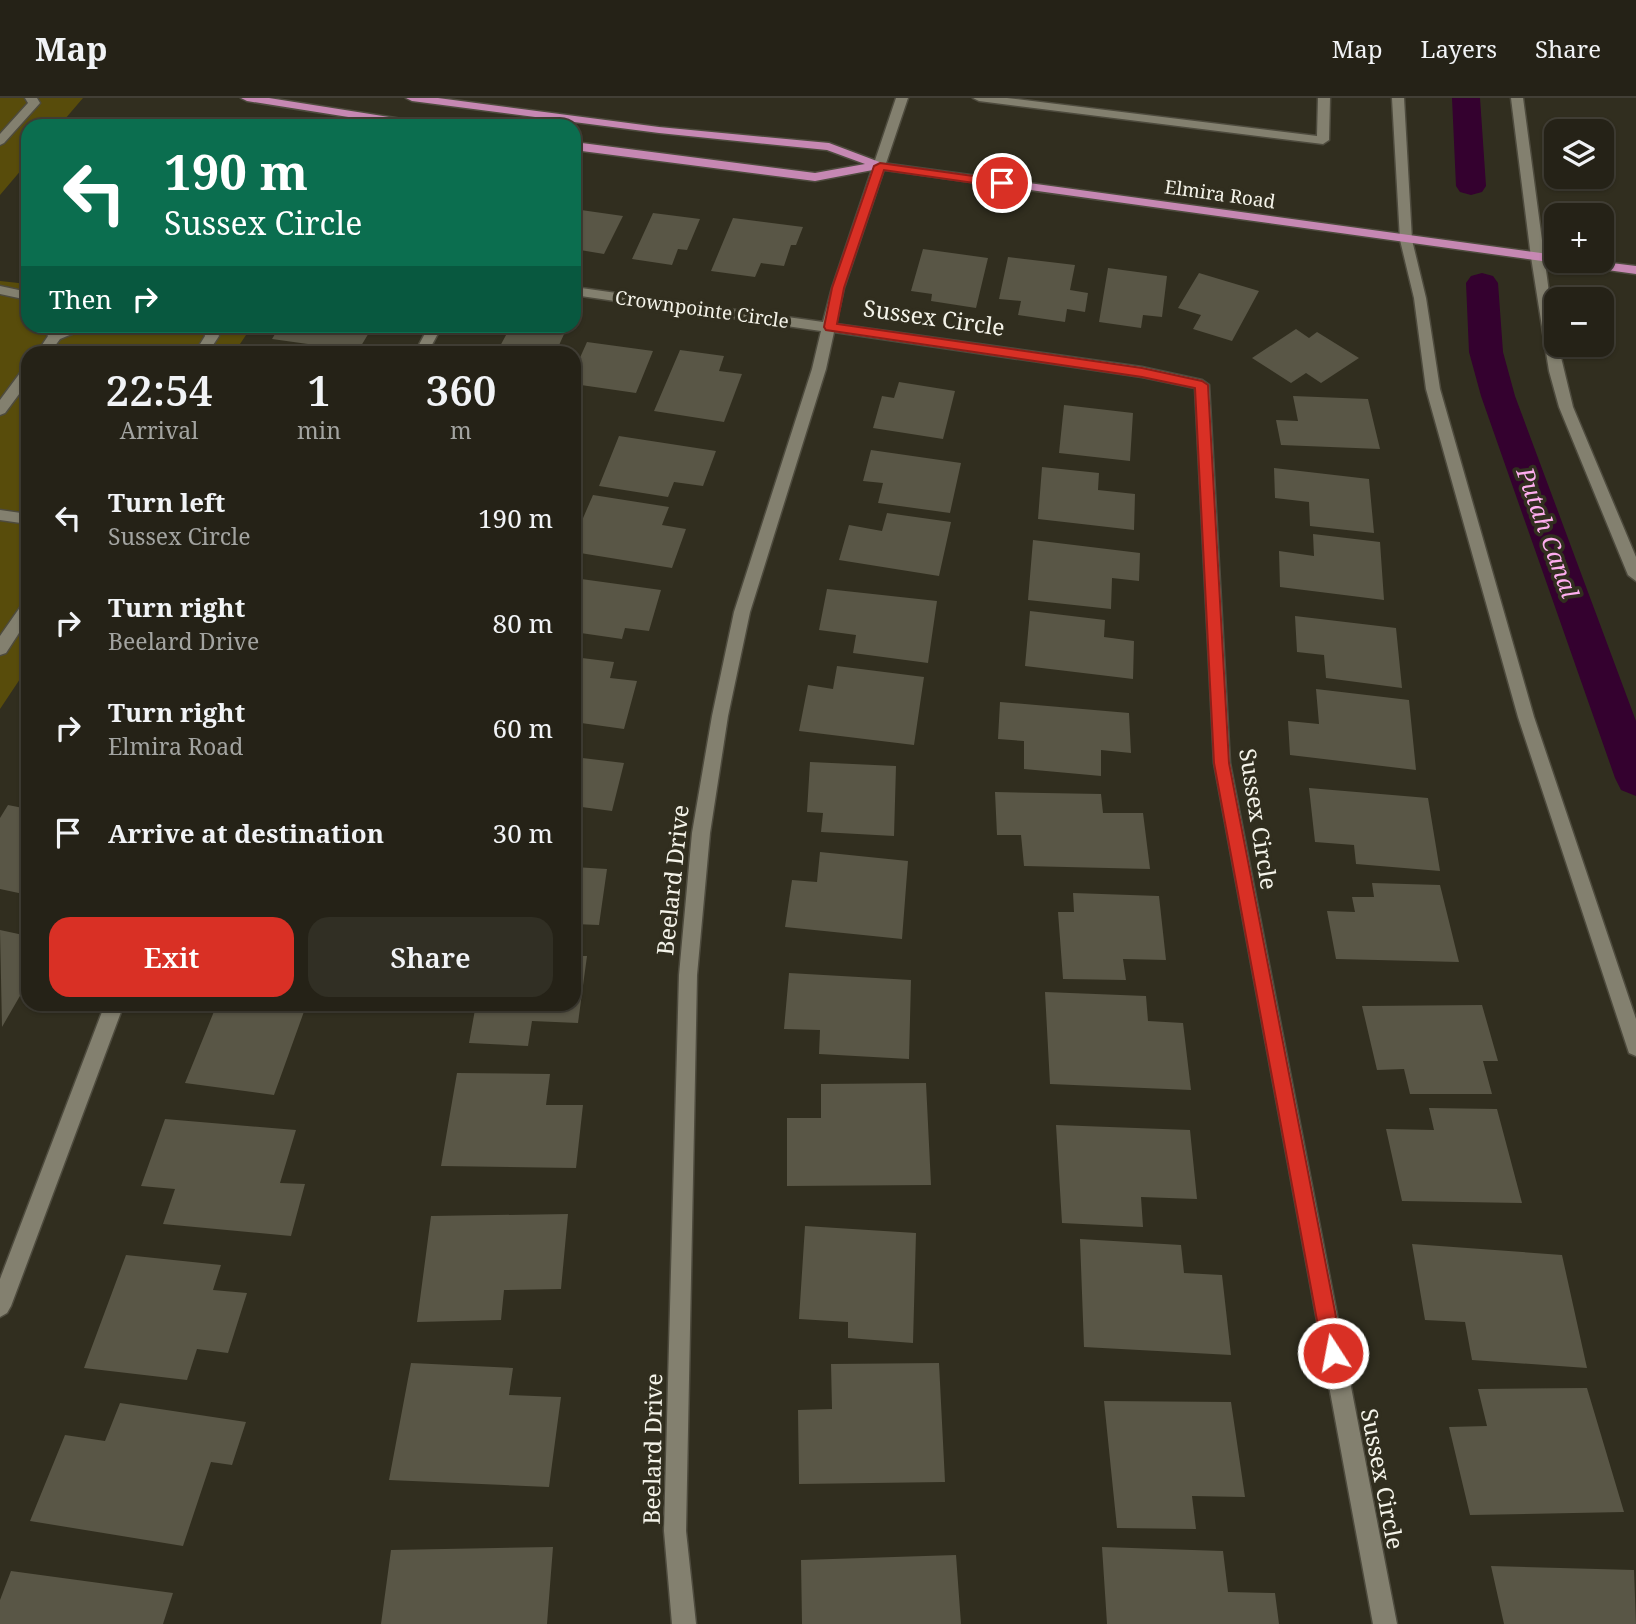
<!DOCTYPE html>
<meta charset="utf-8">
<style>
:root{--surface:#252217;--page:#312f24;--text:#f1f3f6;--muted:#a3a4a1;--line:#423f36;--accent:#d93025}
body{margin:0;font-family:"Noto Serif",serif;background:var(--page);color:var(--text);height:100vh;display:flex;flex-direction:column;font-size:26px;white-space:nowrap}
*{box-sizing:border-box;margin:0}
p{font-size:23px;color:var(--muted)}
.icon{flex:none;width:38px;height:38px;fill:none;stroke:currentColor;stroke-width:2;stroke-linecap:round;stroke-linejoin:round}
.map{position:relative;flex:1;overflow:hidden}
.panel{position:absolute;left:21px;top:248px;width:560px;height:665px;display:flex;flex-direction:column;background:var(--surface);border-radius:21px;box-shadow:0 2px 5px #0004,0 0 0 2px var(--line)}
.panel>*{flex:none}
.top-card{position:absolute;left:21px;top:21px;width:560px;height:214px;border-radius:21px;box-shadow:0 2px 5px #0004,0 0 0 2px var(--line);background:#0b6e4f;color:#fff;overflow:hidden}
.tools{position:absolute;left:1544px;top:21px;display:grid;gap:14px}
.tools a{display:grid;place-items:center;width:70px;height:70px;border-radius:14px;background:var(--surface);box-shadow:0 2px 5px #0004,0 0 0 2px var(--line);font-size:35px}
.pin{position:absolute;display:grid;place-items:center;width:60px;height:60px;color:#fff;margin:-30px;border:4px solid #fff;border-radius:50%;box-shadow:0 2px 7px #0007}
.me{position:absolute;width:77px;margin:-38px;rotate:349deg;stroke-linejoin:round;filter:drop-shadow(0 0 5px #0008)}
.turn{display:flex;align-items:center;gap:24px;height:147px;padding:0 28px;font-size:32px}
.turn .icon{width:91px;height:91px;stroke-width:2.5}
.turn b{display:block;font-size:49px;line-height:60px}
.then{display:flex;align-items:center;height:66px;padding:0 28px;background:#0003;gap:14px;font-size:26px}
.eta{display:flex;justify-content:space-evenly;align-items:center;height:119px;text-align:center}
.eta b{font-size:42px;font-weight:600;line-height:49px}
.action{display:flex;gap:14px;margin-top:auto;padding:14px 28px}
.action a{flex:1;height:80px;border-radius:21px;background:var(--accent);color:#fff;font-size:28px;font-weight:600;line-height:80px;text-align:center}
.action a+a{background:var(--page);color:var(--text)}
ul{padding:0;list-style:none}
li{display:flex;align-items:center;gap:21px;height:105px;padding:0 28px}
li div{flex:1}
li b{display:block;font-size:26px}
li em{font-style:normal}
header{display:flex;align-items:center;gap:42px;box-sizing:border-box;height:98px;padding:0 35px;background:var(--surface);border-bottom:2px solid var(--line)}
header strong{font-size:33px}
nav{display:flex;gap:38px;margin-inline-start:auto;font-size:24px}
.map>svg:first-child{display:block}
</style>
<header>
<strong>Map</strong>
<nav><a>Map</a><a>Layers</a><a>Share</a></nav>
</header>
<div class="map">
<svg width="1636" height="1526" viewBox="0 0 1636 1526">
<rect width="100%" height="100%" fill="#312e1f"/>
<path fill="#584c0b" d="M0,0H83L59,28H28V64L0,97Z
M0,183L28,186V228H252L234,255L28,256V569L0,611Z"/>
<g fill="none" stroke-linecap="round" stroke-linejoin="round">
<path fill="#34012f" fill-rule="evenodd" d="M1452,0H1480L1486,88L1482,94L1471,97L1460,94L1456,88Z
M1482,175L1493,178L1498,185L1503,254L1515,298L1636,623V698L1621,692L1615,680L1481,298L1469,254L1466,185L1471,178Z"/>
</g>
<path fill="#595646" d="M574,111L623,118L604,156L574,151Z
M653,115L700,121L687,152L678,151L672,167L632,161Z
M733,120L803,129L796,147H791L784,168L761,165L755,179L711,173Z
M923,151L988,160L976,210L931,203L932,196L911,193Z
M1008,159L1075,167L1070,192L1088,195L1085,214L1067,211L1065,224L1018,217L1021,203L999,201Z
M1108,170L1167,178L1162,219L1143,217L1141,230L1099,224Z
M1199,175L1259,193L1232,243L1193,231L1201,217L1178,210Z
M280,228H373L358,253L272,241Z
M511,228H517L565,234L555,256H483L487,248L499,250Z
M1296,231L1309,240L1317,234L1359,260L1321,285L1306,275L1291,285L1252,260Z
M587,244L653,253L636,295L574,286V273Z
M680,252L724,258L719,273L742,276L724,324L654,313Z
M899,284L955,293L943,341L873,330L882,298L894,300Z
M1293,298L1368,301L1380,351L1281,347L1276,322L1298,323Z
M1064,307L1133,315L1130,363L1059,355Z
M619,338L716,353L703,388L674,384L668,399L599,388Z
M871,352L961,365L950,415L878,405L883,385L863,383Z
M1042,369L1099,375L1098,392L1135,396L1134,432L1038,421Z
M1274,370L1369,381L1374,435L1310,428L1309,404L1275,400Z
M593,397L669,409L662,427L686,431L672,470L574,454V441Z
M887,415L951,424L939,478L839,462L849,427L882,433Z
M1313,436L1380,444L1384,502L1280,489L1279,453L1314,458Z
M1033,442L1140,455L1139,483L1112,480L1111,511L1028,502Z
M574,480L661,492L649,533L625,530L622,541L574,534Z
M827,491L937,503L928,565L853,555L856,537L819,532Z
M1030,513L1105,522L1104,539L1134,543L1133,581L1025,568Z
M1295,518L1396,530L1402,590L1326,580L1324,557L1297,554Z
M574,559L614,564L610,580L637,583L624,631L574,624Z
M837,568L924,579L914,647L799,633L808,587L833,591Z
M1316,591L1409,602L1416,672L1290,657L1288,623L1319,626Z
M1000,604L1129,615L1131,655L1101,652V678L1024,671V643L998,641Z
M574,659L624,665L612,713L574,708Z
M810,664L896,668L894,738L821,734L823,715L807,714Z
M1309,690L1428,700L1440,773L1356,766L1354,747L1315,744Z
M995,694L1101,696L1103,715H1143L1150,771L1024,768L1021,737H997Z
M8,707L28,711V797L0,791V720Z
M820,754L908,763L902,841L785,829L792,782L817,784Z
M574,769L607,771L599,827L574,826Z
M1372,785L1440,787L1459,864L1336,861L1327,813L1355,814L1352,799H1374Z
M1073,795L1159,798L1166,862L1123,861L1126,882L1063,881L1058,814H1074Z
M0,832L28,838V884L2,929Z
M574,858H587L578,925L532,923L528,948L469,945L476,906H574Z
M789,875L911,882L909,961L819,956L820,932L784,931Z
M1045,894L1146,898L1148,923L1183,925L1191,992L1050,986Z
M217,906L306,908L274,997L185,985Z
M1482,907L1498,963H1483L1492,996H1410L1404,971L1377,972L1362,908Z
M457,975L550,976L546,1007H583L576,1070L441,1068Z
M926,985L931,1087L787,1088V1020H821V986Z
M1429,1010L1497,1011L1522,1105L1402,1103L1386,1031L1434,1032Z
M165,1021L296,1032L280,1085L305,1086L291,1138L163,1126L175,1091L141,1088Z
M1056,1027L1190,1032L1197,1101L1141,1099L1143,1129L1062,1125Z
M568,1116L561,1191L504,1192L501,1222L417,1224L431,1118Z
M805,1128L916,1135L913,1245L848,1240V1224L799,1221Z
M1080,1141L1181,1147L1184,1175L1222,1177L1231,1257L1084,1249Z
M1412,1146L1562,1157L1587,1270L1472,1262L1465,1224L1425,1222Z
M126,1157L221,1167L213,1192L247,1195L228,1255L197,1251L187,1282L84,1270Z
M411,1265L513,1270L509,1297L561,1299L549,1389L389,1382Z
M939,1265L945,1384L799,1386L798,1312L832,1311L831,1266Z
M1587,1290L1624,1414L1470,1417L1449,1329L1487,1328L1478,1291Z
M1104,1303L1231,1304L1245,1399L1192,1398L1196,1431L1117,1430Z
M120,1305L246,1324L232,1367L211,1364L183,1448L30,1423L65,1337L105,1343Z
M553,1449L547,1526H381L391,1452Z
M1102,1449L1223,1453L1228,1494L1275,1495L1279,1526H1107Z
M956,1457L961,1526H802L801,1462Z
M1491,1468L1634,1472L1636,1526H1504Z
M11,1473L173,1495L163,1526H0V1502Z"/>
<g fill="none" stroke-linecap="round" stroke-linejoin="round">
<g stroke="#4e4b3e" stroke-width="3">
<path id="minor" d="M25,0H37L40,5L4,45L0,47V36L28,5Z
M896,0H908L844,190L836,226L1142,269L1202,282L1209,287L1230,665L1397,1526H1373L1214,665L1195,290L1142,279L834,234L826,271L750,514L728,618L710,735L697,877L686,1433L696,1526H672L664,1433L679,877L692,735L712,618L734,514L812,271L821,233L574,197V189L823,224L832,190Z
M973,0H1007L1317,38L1318,0H1330L1329,42L1323,46L979,3Z
M1392,0H1404L1412,142L1426,200L1440,291L1534,619L1636,921V958L1629,955L1627,949L1518,619L1426,291L1414,200L1400,142Z
M1511,0H1523L1556,247H1558L1573,309L1636,459V483L1628,477L1559,309L1549,273L1531,159Z
M0,188L28,194V202L0,196Z
M43,228H55L58,232L72,228H91L60,241L49,256H36L48,238Z
M203,228H215L219,238L207,256H194L205,238Z
M429,228H442L427,256H414Z
M28,269V284L5,315L0,317V302L23,271Z
M0,412L28,416V426L0,422Z
M28,503V521L6,555L0,557V538L23,505Z
M105,906H124L11,1208L7,1215L0,1219V1181Z"/>
</g>
<g stroke="#4e4b3e" stroke-width="3">
<path id="major" d="M241,0H269L427,25L433,28H405L247,3Z
M406,0H438L659,29L829,45L882,65L1556,157V163H1595L1636,168V176L878,71L815,83L574,52V44L815,75L865,66L827,52L659,35L412,3Z"/>
</g>
<use href="#minor" fill="#83806f" fill-rule="evenodd"/>
<use href="#major" fill="#c688b3" fill-rule="evenodd"/>
</g>
<path fill="#d93025" stroke="#8d1f18" stroke-width="2" d="M880,65L1002,82L1008,85L1002,89L884,72L844,190L837,226L1142,270L1202,283L1208,287L1229,665L1343,1255L1340,1262L1333,1265L1326,1262L1323,1255L1214,665L1195,290L1142,279L826,232L824,229L832,190L874,68Z"/>
<g text-anchor="middle" stroke-width="7" stroke-linejoin="round" paint-order="stroke">
<g font-size="19" fill="#f4f3e9" stroke="#312e1f">
<text transform="translate(1220 96) rotate(8)" y="7">Elmira Road</text>
<text transform="translate(702 211) rotate(8)" y="7">Crownpointe Circle</text>
</g>
<g font-size="23" fill="#f4f3e9" stroke="#312e1f">
<text transform="translate(934 220) rotate(8)" y="8">Sussex Circle</text>
<text transform="translate(1258 721) rotate(81)" y="8">Sussex Circle</text>
<text transform="translate(673 782) rotate(-84)" y="8">Beelard Drive</text>
<text transform="translate(653 1351) rotate(-89)" y="8">Beelard Drive</text>
<text transform="translate(1382 1381) rotate(79)" y="8">Sussex Circle</text>
</g>
<g font-size="24" font-style="italic" fill="#feaeef" stroke="#312e1f">
<text transform="translate(1547 435) rotate(70)" y="8">Putah Canal</text>
</g>
</g>
</svg>
<div class="tools">
<a><svg class="icon" aria-label="layers" viewBox="0 0 24 24"><path d="M12 4l9 5-9 5-9-5zM3 14l9 5 9-5"/></svg></a>
<a>+</a>
<a>−</a>
</div>
<div class="pin" style="left:1002px;top:85px;background:#d93025"><svg class="icon" aria-label="arrive" viewBox="0 0 24 24"><path d="M6 21V4h12l-3 4 3 4H6"/></svg></div>
<svg class="me" style="left:1333px;top:1255px" viewBox="-20 -20 40 40"><circle r="17" fill="#d93025" stroke="#fff" stroke-width="3"/><path d="M0-11L8 9 0 5-8 9z" fill="#fff"/></svg>
<div class="top-card">
<div class="turn"><svg class="icon" aria-label="left" viewBox="0 0 24 24"><path d="M17 20v-9H6M10 6l-5 5 5 5"/></svg><div><b>190 m</b>Sussex Circle</div></div>
<div class="then">Then<svg class="icon" aria-label="right" viewBox="0 0 24 24"><path d="M7 20v-9h11M14 6l5 5-5 5"/></svg></div>
</div>
<section class="panel">
<div class="eta">
<div><b>22:54</b><p>Arrival</p></div>
<div><b>1</b><p>min</p></div>
<div><b>360</b><p>m</p></div>
</div>
<ul>
<li><svg class="icon" aria-label="left" viewBox="0 0 24 24"><path d="M17 20v-9H6M10 6l-5 5 5 5"/></svg><div><b>Turn left</b><p>Sussex Circle</p></div><em>190 m</em></li>
<li><svg class="icon" aria-label="right" viewBox="0 0 24 24"><path d="M7 20v-9h11M14 6l5 5-5 5"/></svg><div><b>Turn right</b><p>Beelard Drive</p></div><em>80 m</em></li>
<li><svg class="icon" aria-label="right" viewBox="0 0 24 24"><path d="M7 20v-9h11M14 6l5 5-5 5"/></svg><div><b>Turn right</b><p>Elmira Road</p></div><em>60 m</em></li>
<li><svg class="icon" aria-label="arrive" viewBox="0 0 24 24"><path d="M6 21V4h12l-3 4 3 4H6"/></svg><div><b>Arrive at destination</b></div><em>30 m</em></li>
</ul>
<div class="action"><a>Exit</a><a>Share</a></div>
</section>
</div>
